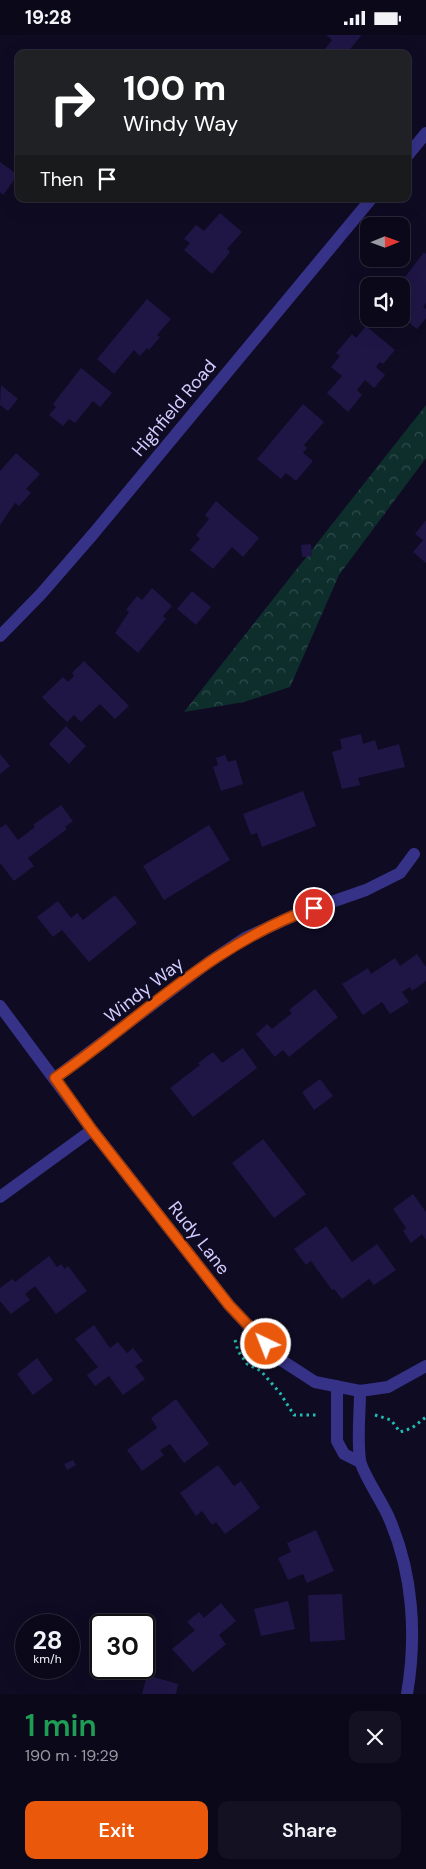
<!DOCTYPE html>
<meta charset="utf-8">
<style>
:root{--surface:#0b081a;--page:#141123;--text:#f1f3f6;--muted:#9a9aa2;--line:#2b2939;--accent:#ea580c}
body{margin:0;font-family:"DM Sans",sans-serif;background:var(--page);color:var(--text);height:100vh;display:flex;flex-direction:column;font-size:19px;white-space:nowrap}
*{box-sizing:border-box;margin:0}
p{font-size:16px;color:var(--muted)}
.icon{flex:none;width:28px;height:28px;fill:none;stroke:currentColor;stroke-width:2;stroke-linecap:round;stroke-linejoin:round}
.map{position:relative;height:1659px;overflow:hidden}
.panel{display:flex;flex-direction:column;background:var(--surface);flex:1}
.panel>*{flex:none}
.top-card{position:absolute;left:15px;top:15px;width:396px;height:152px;border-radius:10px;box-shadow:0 5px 20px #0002,0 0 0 1px var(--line);background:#202124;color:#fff;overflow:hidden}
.needle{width:32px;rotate:89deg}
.tools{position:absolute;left:360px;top:182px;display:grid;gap:10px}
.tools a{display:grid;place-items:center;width:50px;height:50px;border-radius:10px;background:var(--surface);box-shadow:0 5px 20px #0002,0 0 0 1px var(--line);font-size:25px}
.speed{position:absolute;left:15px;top:1579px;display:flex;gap:10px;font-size:25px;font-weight:700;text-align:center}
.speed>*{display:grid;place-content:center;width:65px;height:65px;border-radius:50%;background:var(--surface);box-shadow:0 5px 20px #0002,0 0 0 1px var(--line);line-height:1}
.speed small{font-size:12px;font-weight:400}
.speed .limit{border:2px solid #111;border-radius:8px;background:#fff;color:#111}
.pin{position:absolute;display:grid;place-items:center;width:42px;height:42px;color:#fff;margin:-21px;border:2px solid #fff;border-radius:50%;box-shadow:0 1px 5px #0007}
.me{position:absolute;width:55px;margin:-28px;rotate:317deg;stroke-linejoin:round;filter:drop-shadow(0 0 4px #0008)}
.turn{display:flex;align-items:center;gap:18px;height:105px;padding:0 25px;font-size:22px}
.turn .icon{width:65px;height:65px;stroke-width:2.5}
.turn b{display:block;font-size:35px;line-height:42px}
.then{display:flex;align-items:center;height:48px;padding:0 25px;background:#0003;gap:10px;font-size:19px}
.round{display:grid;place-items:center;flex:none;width:52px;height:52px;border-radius:10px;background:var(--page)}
.overview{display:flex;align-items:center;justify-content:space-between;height:85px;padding:0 25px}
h1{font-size:30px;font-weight:600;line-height:38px;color:#1e9e55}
.cta{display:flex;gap:10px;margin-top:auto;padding:10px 25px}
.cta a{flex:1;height:58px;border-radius:10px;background:var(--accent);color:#fff;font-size:20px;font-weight:600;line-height:58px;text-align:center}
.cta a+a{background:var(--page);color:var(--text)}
.status{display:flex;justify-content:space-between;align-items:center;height:35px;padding:0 25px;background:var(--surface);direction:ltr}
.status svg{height:14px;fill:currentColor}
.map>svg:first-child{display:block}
</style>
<div class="status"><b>19:28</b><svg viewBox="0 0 49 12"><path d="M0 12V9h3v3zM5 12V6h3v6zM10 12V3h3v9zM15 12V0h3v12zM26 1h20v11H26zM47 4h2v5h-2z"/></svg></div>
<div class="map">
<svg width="426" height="1659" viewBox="0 0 426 1659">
<defs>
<pattern id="forest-crowns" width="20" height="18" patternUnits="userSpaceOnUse" patternTransform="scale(1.25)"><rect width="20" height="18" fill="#0e2e2c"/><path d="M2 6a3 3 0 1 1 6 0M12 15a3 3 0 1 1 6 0" fill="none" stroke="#304b4c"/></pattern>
</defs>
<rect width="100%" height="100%" fill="#0f0b23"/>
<path fill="url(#forest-crowns)" d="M426,370V423L339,540L290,652L244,667L184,677Z"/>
<path fill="#1f1646" d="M326,0H360L361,1L346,19H321L332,5Z
M0,127L18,140L3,160L0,157Z
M220,178L242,197L227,214L230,217L212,239L184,215L190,208L184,204L196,190L204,196Z
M424,217L426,219V268L423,272L426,274V283L417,294L401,281V269L410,260L399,250Z
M147,264L171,284L157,300L160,302L149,315L147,313L140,321L134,315L114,339L97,324Z
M366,291L395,315L383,329L380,327L376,332L385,340L374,353L365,345L357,355L362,360L348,377L327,358L342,341L331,332L340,321L336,318L352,299L356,303Z
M81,333L112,358L100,372L93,366L75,388L69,384L63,391L49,380L56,372L53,369Z
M1,350L18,364L8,376L0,370Z
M303,369L324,387L304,410L307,413L303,418L313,426L296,446L286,438L281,444L257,424Z
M16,418L40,439L26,454L31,458L19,471L15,468L0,490V436Z
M216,466L259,503L243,522L232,512L213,534L190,515L200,504L196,500L209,484L205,480Z
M426,485V528L413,517L423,505L415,499Z
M311,509L312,521L302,522L301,510Z
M152,553L172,571L163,581L166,584L138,618L115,598L129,577L126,575L137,561L142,565Z
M192,556L211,572L196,590L177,574Z
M84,626L129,671L115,684L100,669L81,687L74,680L67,687L42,662L63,642L68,647L74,641L72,638Z
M66,691L86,711L69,729L49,709Z
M361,699L363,709L375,705L378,715L399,709L405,732L358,743L360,750L342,754L332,717L342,714L340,704Z
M0,719L10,731L0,739Z
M225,720L228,727L236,725L243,749L221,756L213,732L218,730L216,723Z
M303,756L316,791L262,812L257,798L251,800L243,779Z
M61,770L73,786L65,792L67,794L28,823L34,831L14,846L0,828V793L6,789L18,805L35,792L33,790Z
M209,790L230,825L164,865L143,831Z
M115,860L137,888L89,927L62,895L53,902L37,882L58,866L71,883L77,878L83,885Z
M417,919L426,932V946L412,956L410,952L402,957L409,967L390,979L382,967L363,980L342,949L368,933L371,939L395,923L400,931Z
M315,954L338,982L289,1022L283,1015L275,1022L256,999L267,989L272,994L292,978L289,975Z
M243,1013L257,1033L193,1082L170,1053L200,1030L198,1028L213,1017L222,1028Z
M320,1044L333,1061L314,1075L302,1057Z
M263,1104L306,1159L274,1183L232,1128Z
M413,1159L426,1177V1205L422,1199L411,1208L403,1196L406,1193L393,1174Z
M326,1191L352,1227L377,1209L396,1235L374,1250L369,1244L342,1264L334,1254L332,1255L311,1226L306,1230L294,1214Z
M49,1221L57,1232L61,1229L65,1234L68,1231L87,1256L56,1279L35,1251L25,1259L30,1265L11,1279L0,1266V1253L12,1244L15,1247Z
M94,1290L110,1313L118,1307L127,1318L133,1313L143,1326L135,1331L145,1344L123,1360L109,1341L95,1351L87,1340L98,1332L75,1304Z
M37,1323L53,1345L33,1360L17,1339Z
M176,1364L209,1409L184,1428L170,1409L160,1415L164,1420L142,1436L127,1415L157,1393L151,1383Z
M73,1425L76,1430L67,1435L64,1429Z
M218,1430L234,1451L241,1446L260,1473L225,1499L216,1487L212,1490L202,1476L196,1481L180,1458Z
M316,1495L334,1536L307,1548L303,1539L288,1545L278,1523L291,1517L287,1508Z
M342,1559L345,1605L310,1607L308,1560Z
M288,1566L295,1594L261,1601L254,1574Z
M221,1568L236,1586L219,1600L226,1609L193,1637L172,1614L195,1595L187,1587L199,1577L204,1583Z
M118,1632H134L123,1640Z
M147,1640L178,1649L176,1659H142Z"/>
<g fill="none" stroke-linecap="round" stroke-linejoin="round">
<path stroke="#22beb5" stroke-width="3" stroke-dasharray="2.5 4" stroke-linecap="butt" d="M235,1305L238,1316L247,1329L261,1336L280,1358L294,1380H319
M375,1380L391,1385L400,1397L412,1393L426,1382"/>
<path stroke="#353287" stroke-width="12" d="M408,120L426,98
M0,601L41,559L94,498L371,164
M0,971L92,1095L229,1270L278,1323L315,1347L360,1356L388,1352L426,1331
M55,1043L209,927L245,903L297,879L366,855L400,838L414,819
M0,1162L92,1095
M337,1351V1406L344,1419L360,1427
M360,1356C360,1378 357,1403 360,1425C362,1438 383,1468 389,1483C413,1538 417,1600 407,1659"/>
</g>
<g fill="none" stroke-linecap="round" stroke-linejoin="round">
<g stroke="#983908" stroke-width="12">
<path id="route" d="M266,1309L229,1270L92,1095L55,1043C140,984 215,907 314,873"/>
</g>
<use href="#route" stroke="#ea580c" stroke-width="9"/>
</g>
<g text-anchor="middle" stroke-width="5" stroke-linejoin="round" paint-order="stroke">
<g font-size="18" fill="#d3cdff" stroke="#0f0b23">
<text transform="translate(174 373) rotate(-50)" y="6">Highfield Road</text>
<text transform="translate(144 955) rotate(-38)" y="6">Windy Way</text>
<text transform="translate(199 1203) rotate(52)" y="6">Rudy Lane</text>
</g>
</g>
</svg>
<div class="tools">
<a><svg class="needle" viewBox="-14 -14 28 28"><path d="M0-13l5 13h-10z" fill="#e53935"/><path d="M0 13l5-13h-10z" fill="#9a9aa2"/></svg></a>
<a><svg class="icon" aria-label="sound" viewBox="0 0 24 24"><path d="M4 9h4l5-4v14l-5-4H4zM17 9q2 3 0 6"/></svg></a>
</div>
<div class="speed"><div>28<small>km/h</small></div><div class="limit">30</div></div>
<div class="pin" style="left:314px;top:873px;background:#d93025"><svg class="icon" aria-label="arrive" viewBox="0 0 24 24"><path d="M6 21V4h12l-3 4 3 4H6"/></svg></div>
<svg class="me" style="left:266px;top:1309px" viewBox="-20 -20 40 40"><circle r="17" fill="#ea580c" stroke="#fff" stroke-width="3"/><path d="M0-11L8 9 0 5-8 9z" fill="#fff"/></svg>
<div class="top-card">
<div class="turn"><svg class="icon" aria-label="right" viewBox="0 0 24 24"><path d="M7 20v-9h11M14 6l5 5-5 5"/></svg><div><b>100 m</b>Windy Way</div></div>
<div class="then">Then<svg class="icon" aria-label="arrive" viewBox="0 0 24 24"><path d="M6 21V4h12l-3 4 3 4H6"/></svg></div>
</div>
</div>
<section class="panel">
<div class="overview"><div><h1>1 min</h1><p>190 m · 19:29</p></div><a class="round"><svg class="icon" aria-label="close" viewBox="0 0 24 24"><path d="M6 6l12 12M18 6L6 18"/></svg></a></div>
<div class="cta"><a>Exit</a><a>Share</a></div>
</section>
